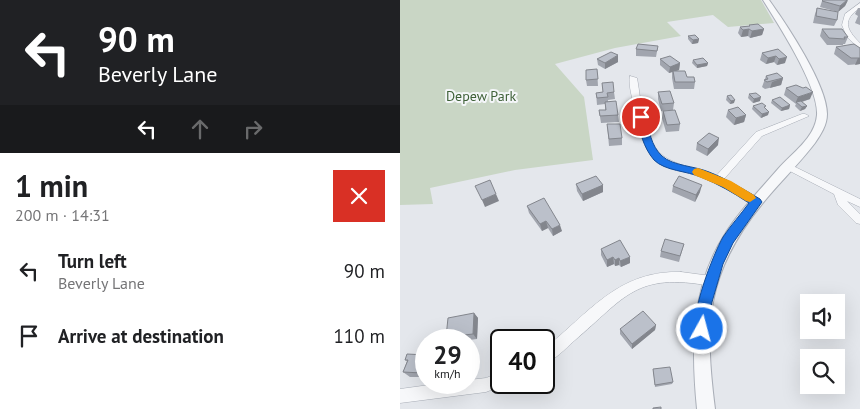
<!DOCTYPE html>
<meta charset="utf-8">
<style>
:root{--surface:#fff;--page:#f6f6f6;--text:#202124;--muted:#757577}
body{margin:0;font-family:"PT Sans",sans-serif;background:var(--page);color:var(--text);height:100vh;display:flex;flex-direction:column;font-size:19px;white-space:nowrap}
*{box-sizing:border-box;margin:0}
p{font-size:16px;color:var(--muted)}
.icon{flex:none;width:28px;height:28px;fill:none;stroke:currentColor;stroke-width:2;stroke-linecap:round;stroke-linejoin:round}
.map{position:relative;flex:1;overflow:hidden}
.drawer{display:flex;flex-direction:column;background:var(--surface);width:400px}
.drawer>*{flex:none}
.guide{background:#202124;color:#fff;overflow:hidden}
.controls{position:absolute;left:400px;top:294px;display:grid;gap:10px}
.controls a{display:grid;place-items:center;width:45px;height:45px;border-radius:0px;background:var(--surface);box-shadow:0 5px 20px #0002;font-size:25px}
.speed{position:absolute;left:15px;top:329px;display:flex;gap:10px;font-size:25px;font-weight:700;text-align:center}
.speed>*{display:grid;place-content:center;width:65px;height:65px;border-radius:50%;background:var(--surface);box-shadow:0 5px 20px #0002;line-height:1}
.speed small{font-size:12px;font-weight:400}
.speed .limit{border:2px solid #111;border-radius:8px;background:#fff;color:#111}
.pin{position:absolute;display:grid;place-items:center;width:42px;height:42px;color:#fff;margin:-21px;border:2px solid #fff;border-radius:50%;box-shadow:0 1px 5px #0007}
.me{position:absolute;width:55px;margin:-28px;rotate:7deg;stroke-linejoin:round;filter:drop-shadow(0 0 4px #0008)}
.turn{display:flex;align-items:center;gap:18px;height:105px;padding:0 15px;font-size:22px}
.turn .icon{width:65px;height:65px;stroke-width:2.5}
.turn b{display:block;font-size:35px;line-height:42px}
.lanes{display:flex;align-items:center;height:48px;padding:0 15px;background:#0003;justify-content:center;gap:25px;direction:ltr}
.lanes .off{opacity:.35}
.round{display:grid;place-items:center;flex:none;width:52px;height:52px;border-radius:0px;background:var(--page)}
.summary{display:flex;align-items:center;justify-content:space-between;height:85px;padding:0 15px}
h1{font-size:30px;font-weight:600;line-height:38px}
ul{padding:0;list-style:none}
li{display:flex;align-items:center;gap:15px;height:65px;padding:0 15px}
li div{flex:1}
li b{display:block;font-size:19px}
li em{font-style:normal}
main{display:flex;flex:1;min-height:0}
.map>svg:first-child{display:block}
</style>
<main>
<section class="drawer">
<div class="guide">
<div class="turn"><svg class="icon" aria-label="left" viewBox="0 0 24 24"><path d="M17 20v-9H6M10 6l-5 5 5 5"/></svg><div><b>90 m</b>Beverly Lane</div></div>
<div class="lanes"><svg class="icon" aria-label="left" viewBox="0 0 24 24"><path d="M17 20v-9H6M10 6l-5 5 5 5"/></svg><svg class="icon off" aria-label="ahead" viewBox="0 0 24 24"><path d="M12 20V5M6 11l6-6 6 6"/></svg><svg class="icon off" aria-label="right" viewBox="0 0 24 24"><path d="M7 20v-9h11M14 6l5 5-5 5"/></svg></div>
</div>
<div class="summary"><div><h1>1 min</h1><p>200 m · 14:31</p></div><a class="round" style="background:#d93025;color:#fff"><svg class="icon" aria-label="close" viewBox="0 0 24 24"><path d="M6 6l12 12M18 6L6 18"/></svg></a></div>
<ul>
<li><svg class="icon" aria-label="left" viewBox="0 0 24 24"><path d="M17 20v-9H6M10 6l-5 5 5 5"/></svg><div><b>Turn left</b><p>Beverly Lane</p></div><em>90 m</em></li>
<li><svg class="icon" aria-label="arrive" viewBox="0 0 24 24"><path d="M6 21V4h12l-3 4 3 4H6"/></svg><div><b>Arrive at destination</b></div><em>110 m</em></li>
</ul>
</section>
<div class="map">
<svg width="460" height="409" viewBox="0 0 460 409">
<rect width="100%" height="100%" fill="#e4e7ec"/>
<path fill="#c9d6c5" d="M0,0H361L374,23L328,27L313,15L267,22L281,36L215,48L155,64L184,97L193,160L115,170L30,188L33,204L0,205Z"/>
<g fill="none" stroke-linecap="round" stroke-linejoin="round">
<g stroke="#a9aeb7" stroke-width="1">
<path id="minor" d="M460,3V8C442,20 446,29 460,43V49L447,37L442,25L445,14Z
M230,76L237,78C242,104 242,145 268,159C283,167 300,170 316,176L356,132L402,114H405L409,116L362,136L324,179L360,199L361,202L360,205L356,206C342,201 330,189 316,183C268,163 245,171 235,110C233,100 228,86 230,76Z
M387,163L460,199V207L447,201L460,214V224L456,223L438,205L434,194L384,168L382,166L384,164Z
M281,272L311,276L315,277L317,281L315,285L311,286C235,272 226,297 174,341C165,349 155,360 144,364V349C189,313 218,270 281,272Z
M101,372V382H106V384L86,392L0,403V389L51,382H69V380L86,378Z"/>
</g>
<g stroke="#a9aeb7" stroke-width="2">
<path id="tertiary" d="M363,0H369C387,25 427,85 427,114C427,125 421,134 415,143C399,164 379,183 362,204C306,273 304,323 315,409H297C291,348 291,287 325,234C340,210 360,190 378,169C392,153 415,138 417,115C419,87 378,24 363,0Z"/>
</g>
<use href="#minor" fill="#f7f8fa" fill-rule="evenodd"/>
<use href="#tertiary" fill="#f7f8fa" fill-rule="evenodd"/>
</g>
<path fill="#a1a5ae" d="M448,0L445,6L438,12L420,7L422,1Z
M417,8L437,20L434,26L413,23L415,14Z
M458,8H460V25L455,23L458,16L455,14Z
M349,25L364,29L362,35L350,38L348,36L341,37L338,33L340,27L349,26Z
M422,29L448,37L445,44H443V45H427L420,36Z
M288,36L299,39L298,43L292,44L288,39Z
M258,46L256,57L236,56V49Z
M436,47L460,48V64L448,65L434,54Z
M378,49L385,63L377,65L374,62L366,64L360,60L362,53Z
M197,59L218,62L205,69L198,65Z
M260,59L280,63L279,70L276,71L295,82L294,89H274L272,78V72L269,73L260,65Z
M293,60L308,63L307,66L297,68L292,63Z
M197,69L198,86H187L186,80Z
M366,76L383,78L381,85L365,89L362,87Z
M202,83L214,92L215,99L208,100V102L218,115L219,122L201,123L199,110H205V104L197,105L196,93L203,92Z
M386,88L410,99L402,102L407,106L405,109L400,111L395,106L396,104L384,95Z
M258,92L274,103L273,110L261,111L258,99Z
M349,94L360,101L353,103L348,98Z
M327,96L334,103L330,104L326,100Z
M372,100L390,105L389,109L381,111L371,103Z
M353,106L365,108L368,115L361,118L352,109Z
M328,110L346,115L344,122L334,125L326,117Z
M263,111L280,124L279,131L266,132L262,118Z
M207,124L222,138V145L209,146Z
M297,143L318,145L307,156L296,150Z
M176,184L203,185V192L183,201L177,191Z
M273,186L300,192L295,202L272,192Z
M127,206L162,231L153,236L148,228L142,231L129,213Z
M284,244L279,262L260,257L261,251Z
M201,249L230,263L221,267L219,265L215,266L214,264L207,267L201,255Z
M74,313L78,318L77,339L69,340H48L46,337Z
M256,325L255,330L232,349L220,334V329Z
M26,355V377H10L3,372L7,361L5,360Z
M253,369L273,382L272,384L255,387Z"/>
<path fill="#83868d" d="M448,0L445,6L438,12L440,6Z
M349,29L348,36L341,37L343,30Z
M364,29L362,35L350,38L352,31Z
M299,39L298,43L292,44L293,40Z
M218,55V62L205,69V63Z
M376,56L374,62L366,64L368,58Z
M387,57L385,63L377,65L379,59Z
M458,58H460V64L455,65Z
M280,63L279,70L269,73L270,67Z
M308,63L307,66L297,68V65Z
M383,78L381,85L370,88L372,82Z
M413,92L410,99L397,103L396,102L395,104L398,97Z
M361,97L360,101L353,103L354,99Z
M335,100L334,103L330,104L331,101Z
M390,105L389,109L381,111L382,108Z
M407,106L405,109L400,111L402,107Z
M369,112L368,115L361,118L362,114Z
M346,115L344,122L334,125L336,118Z
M319,138L318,145L307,156L308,149Z
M203,185V192L183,201L182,194Z
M302,185L300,192L295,202L296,195Z
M96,194L99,201L85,207L82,200Z
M146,221L148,228L142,231L140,224Z
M160,225L162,231L153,236L152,229Z
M213,257L214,264L207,267V260Z
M230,257V263L221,267L220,261Z
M219,258V265L215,266V260Z
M74,313L78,318L77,339L73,334Z
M256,325L255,330L232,349V344Z
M26,360V376L22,373Z"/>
<path fill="#bbc0ca" stroke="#83868d" d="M423,0H447L440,6L422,1Z
M417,8L438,12L437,20L416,16Z
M358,24L364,29L352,31L349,29L343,30L340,27L350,26L349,25Z
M422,29H442L448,37H444L445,39L429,38Z
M295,35L299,39L293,40L288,36Z
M238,44L258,46L257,51L236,49Z
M454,44L460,48V58H451L436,47Z
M378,49L387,57L379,59L376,56L368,58L362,53Z
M211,52L218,55L205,63L197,59Z
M270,56L280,63L270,67L260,59Z
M303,58L308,63L297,65L293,60Z
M197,69L198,79L186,80V70Z
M273,71H285L287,77H294L295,82H275Z
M377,73L383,78L367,82L364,80L368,79L366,76Z
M213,82L214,92L207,93L208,97L197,98L196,93L203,92L202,83Z
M396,85L403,88L406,87L413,92L398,97L386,88Z
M270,91L274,103L262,104L258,92Z
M356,93L361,97L354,99L349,94Z
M331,95L335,100L331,101L327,96Z
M380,97L390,105L382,108L372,100Z
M216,101L218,115L200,116L199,110H206L205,102Z
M401,101L407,106L402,107L396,102Z
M362,103L366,106L364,107L369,112L362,114L353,106Z
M338,107L346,115L336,118L328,110Z
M275,110L280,124L267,125L263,111Z
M207,124H220L222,138L209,139Z
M309,133L319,138L308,149L297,143Z
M196,176L203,185L182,194L176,184Z
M279,176L302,185L296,195L273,186Z
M90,180L96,194L82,200L75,186Z
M144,198L160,225L152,229L146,221L140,224L127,206Z
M265,239L284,244L280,256L261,251Z
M220,240L230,257L220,261L219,258L215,260L213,257L207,260L201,249Z
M243,311L256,325L232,344L220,329Z
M74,313L73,334L46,337L48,318Z
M7,354L26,355V360L22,373L3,372L8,360H5Z
M270,367L273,382L255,385L253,369Z
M261,407V409H253V408Z"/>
<path fill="#1a73e8" stroke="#114b97" d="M241,114L246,117C249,130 251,146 262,156C273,166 295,166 309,172C327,179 343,189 360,199L362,202L333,243L323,264L312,302L307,334L302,336L297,334C289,315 313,255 323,237C331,225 341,214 349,203C334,193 318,184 301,177C287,171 265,171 254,160C243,147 240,132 237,117Z"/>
<path fill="#f59e0b" d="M298,168L331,181L354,195L356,198L350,202L346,201L323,187L294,175L292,172L294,169Z"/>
<g text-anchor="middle" stroke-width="4" stroke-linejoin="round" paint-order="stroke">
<g font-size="14" fill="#3f6138" stroke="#f4f6f9">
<text x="81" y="101">Depew Park</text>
</g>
</g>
</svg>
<div class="controls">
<a><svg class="icon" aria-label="sound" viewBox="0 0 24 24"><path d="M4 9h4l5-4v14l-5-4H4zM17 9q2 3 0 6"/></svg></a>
<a><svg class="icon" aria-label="search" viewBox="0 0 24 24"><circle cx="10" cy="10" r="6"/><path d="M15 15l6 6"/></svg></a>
</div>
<div class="speed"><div>29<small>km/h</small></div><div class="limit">40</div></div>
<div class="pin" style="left:241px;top:117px;background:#d93025"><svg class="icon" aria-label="arrive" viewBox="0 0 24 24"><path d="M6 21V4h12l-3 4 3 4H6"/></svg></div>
<svg class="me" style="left:302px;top:329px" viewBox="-20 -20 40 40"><circle r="17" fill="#1a73e8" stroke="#fff" stroke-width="3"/><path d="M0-11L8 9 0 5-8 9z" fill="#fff"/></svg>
</div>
</main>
